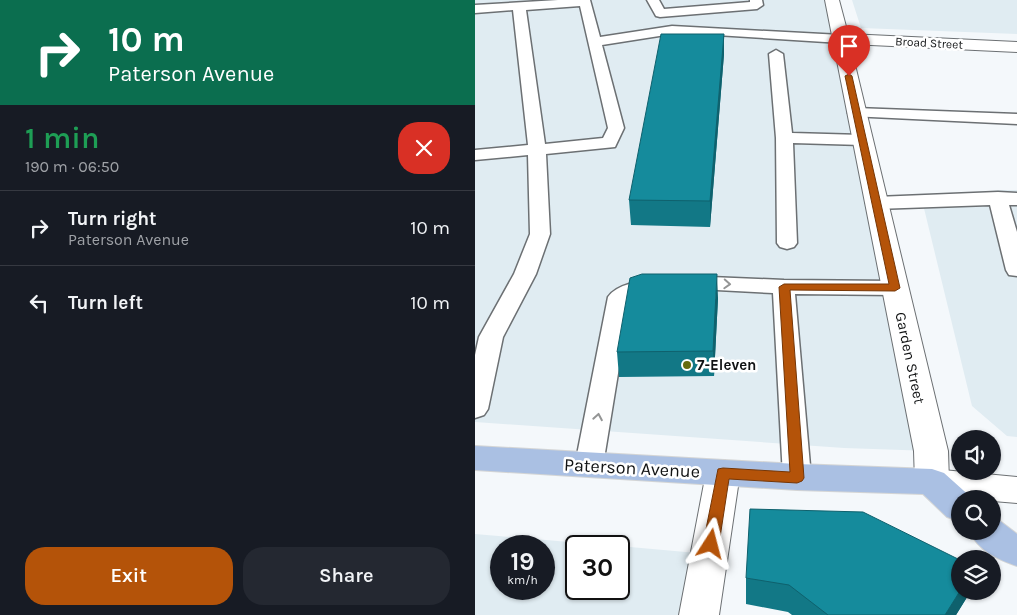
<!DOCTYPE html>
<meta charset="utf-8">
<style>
:root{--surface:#171b24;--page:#242831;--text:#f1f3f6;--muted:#9ea1a6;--line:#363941;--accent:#b45309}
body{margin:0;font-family:Karla,sans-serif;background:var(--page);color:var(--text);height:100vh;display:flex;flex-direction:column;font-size:19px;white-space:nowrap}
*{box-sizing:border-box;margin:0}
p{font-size:16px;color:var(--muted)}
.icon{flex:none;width:28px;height:28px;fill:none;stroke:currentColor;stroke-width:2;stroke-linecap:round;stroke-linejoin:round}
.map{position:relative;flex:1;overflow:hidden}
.details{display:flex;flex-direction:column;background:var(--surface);width:475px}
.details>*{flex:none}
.top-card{background:#0b6e4f;color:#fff;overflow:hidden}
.tools{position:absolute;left:476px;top:430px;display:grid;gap:10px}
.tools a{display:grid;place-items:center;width:50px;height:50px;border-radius:50%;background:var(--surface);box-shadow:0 1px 4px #0004;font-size:25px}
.speed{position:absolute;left:15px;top:535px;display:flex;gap:10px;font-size:25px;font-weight:700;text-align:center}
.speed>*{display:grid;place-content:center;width:65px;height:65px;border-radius:50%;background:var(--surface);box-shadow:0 1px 4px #0004;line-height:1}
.speed small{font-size:12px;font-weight:400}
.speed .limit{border:2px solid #111;border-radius:8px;background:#fff;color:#111}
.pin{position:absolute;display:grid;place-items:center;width:42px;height:42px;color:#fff;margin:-51px -21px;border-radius:50% 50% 50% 0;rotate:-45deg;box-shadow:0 0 5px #0007}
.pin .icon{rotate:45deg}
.me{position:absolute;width:55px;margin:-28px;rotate:9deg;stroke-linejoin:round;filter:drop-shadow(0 0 4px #0008)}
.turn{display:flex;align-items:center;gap:18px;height:105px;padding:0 25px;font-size:22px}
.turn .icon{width:65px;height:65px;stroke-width:2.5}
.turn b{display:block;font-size:35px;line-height:42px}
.round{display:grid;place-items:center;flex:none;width:52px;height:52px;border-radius:20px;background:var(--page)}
.head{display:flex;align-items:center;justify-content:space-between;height:85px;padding:0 25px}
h1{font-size:30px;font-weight:600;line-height:38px;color:#1e9e55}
.primary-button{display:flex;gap:10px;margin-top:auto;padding:10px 25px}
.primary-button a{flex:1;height:58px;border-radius:20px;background:var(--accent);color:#fff;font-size:20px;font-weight:600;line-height:58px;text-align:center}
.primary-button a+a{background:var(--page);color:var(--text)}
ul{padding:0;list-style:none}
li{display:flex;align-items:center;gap:15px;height:75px;padding:0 25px;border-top:1px solid var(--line)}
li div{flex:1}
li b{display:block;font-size:19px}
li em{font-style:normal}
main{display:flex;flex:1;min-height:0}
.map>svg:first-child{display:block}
</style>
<main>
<section class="details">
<div class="top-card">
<div class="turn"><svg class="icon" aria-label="right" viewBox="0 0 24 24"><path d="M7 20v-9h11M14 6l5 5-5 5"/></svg><div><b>10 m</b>Paterson Avenue</div></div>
</div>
<div class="head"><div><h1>1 min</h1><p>190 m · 06:50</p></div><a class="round" style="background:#d93025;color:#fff"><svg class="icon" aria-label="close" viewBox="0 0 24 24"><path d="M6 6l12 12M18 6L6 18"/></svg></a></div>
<ul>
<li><svg class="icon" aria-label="right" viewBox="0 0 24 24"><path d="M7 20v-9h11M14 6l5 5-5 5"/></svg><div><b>Turn right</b><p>Paterson Avenue</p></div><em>10 m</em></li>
<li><svg class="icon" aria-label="left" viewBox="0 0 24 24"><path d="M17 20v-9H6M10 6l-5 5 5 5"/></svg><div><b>Turn left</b></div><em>10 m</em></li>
</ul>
<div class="primary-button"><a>Exit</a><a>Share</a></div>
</section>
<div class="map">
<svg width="542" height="615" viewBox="0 0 542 615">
<rect width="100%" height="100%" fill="#f4f8fb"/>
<path fill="#e0ecf2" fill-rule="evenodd" d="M0,0H349L366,39L456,451L369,448L0,422Z
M377,0H542V34L386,28Z
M527,190H542V437L532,436L497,406L446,196Z
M0,534L141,546H101V589H144V546L244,555L235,615H0ZM26,546H69V589H26Z"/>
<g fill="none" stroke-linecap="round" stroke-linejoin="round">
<g stroke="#6c7073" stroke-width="3">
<path id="service" d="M83,0H115L125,37L197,26L366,35L373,39L366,43L225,34H197L127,45L149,128L140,147L71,154L75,234L61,274L28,337L13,409L9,415L0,418V355L4,337L39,274L55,234L53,155L0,160V150L53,145L38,10L0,13V5ZM105,6L133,128L128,138L70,144L51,10Z
M172,0H184L189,9L275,2V0H287L288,5L282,9L185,17L181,16Z
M301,50L308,54L317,133L387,135L393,136L395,140L393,144L387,145L318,143L322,243L319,247L312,249L305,247L302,243L301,138L294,54Z
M381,108L542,114V124L375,116L373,113L375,110Z
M523,192L542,193V205H534L542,232V276L534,275L531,270L515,205L401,209L394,207L391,203L394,199L401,197Z
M212,276L309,280L420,281L428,283L431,288L428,293L420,295L320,294L336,477L332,484L322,487L312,484L308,477L298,293L204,288L201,283L204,278Z
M180,279L188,281L191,286L188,291L169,294L155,300L128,465L124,472L114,475L104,472L100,465L133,297C142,284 165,281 180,279Z"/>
</g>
<g stroke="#6c7073" stroke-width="2">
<path id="minor" d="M350,0H364L373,34L542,42V52L375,44L473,451L474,482L469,491L457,495L445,491L440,482L439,451Z
M248,460L260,464L265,473L244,615H204L231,473L236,464Z"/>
</g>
<g stroke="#6c7073" stroke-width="2">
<path id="tertiary" d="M457,469L542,477V503L518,501V499L457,495L445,491L440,482L445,473Z"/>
</g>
<g stroke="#d4d5d5" stroke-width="2">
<path id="primary" d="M0,446L322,464L457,469L469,473L498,499H485V521L472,517L448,494L322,490L0,470Z
M518,518L525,521L542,534V566C522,559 504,551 494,531H518Z"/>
</g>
<use href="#service" fill="#fff" fill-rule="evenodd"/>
<use href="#minor" fill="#fff" fill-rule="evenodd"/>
<use href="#tertiary" fill="#fff" fill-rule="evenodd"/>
<use href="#primary" fill="#aac0e3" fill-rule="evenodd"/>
</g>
<path fill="#127886" d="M249,34V54L235,227L156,225L154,200Z
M243,298L239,376L144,377L142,352Z
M271,578L494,594L481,615H317L313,612L271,604Z"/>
<path fill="#0f616d" d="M249,34V54L235,227V201Z
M242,274L243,298L239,376L238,351Z
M485,591H495L494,594L481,615H470Z"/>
<path fill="#158b9c" stroke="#0f616d" d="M186,34H249L235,201L154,200Z
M167,274H242L238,351L142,352L155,278Z
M275,509L388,512L485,560V591L470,615H353L314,585L271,578Z"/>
<defs><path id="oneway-chevron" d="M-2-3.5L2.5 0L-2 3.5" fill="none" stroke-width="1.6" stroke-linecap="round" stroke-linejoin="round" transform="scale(1.25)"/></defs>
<g stroke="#949595">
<use href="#oneway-chevron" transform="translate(252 284) rotate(3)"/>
<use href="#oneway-chevron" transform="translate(123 417) rotate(-80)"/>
</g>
<path fill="#b45309" stroke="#753606" d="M374,74L377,76L425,288L420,291L315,290L329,478L327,481L322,483L254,479L244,544L241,548L236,550L231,548L228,544L243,469L248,468L315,472L304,287L309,284H414L370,76Z"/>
<circle fill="#666b0e" stroke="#fff" stroke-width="2" cx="212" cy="365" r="5"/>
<g text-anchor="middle" stroke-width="5" stroke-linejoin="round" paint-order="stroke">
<g font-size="12" fill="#111314" stroke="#fff">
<text transform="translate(454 43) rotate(3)" y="4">Broad Street</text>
</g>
<g font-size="15" fill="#111314" stroke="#fff">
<text transform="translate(435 358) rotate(78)" y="5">Garden Street</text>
</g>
<g font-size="15" font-weight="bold" fill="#111314" stroke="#fff" text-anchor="start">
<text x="222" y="370">7-Eleven</text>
</g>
<g font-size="18" fill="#111314" stroke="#fff">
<text transform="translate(157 468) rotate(3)" y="6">Paterson Avenue</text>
</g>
</g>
</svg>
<div class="tools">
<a><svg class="icon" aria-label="sound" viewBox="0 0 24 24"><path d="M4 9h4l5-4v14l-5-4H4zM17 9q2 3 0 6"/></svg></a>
<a><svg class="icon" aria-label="search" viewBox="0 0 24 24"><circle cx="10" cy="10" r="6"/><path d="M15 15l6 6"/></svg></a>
<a><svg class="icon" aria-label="layers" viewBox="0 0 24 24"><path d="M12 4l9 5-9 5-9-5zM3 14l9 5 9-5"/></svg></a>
</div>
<div class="speed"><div>19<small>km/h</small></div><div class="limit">30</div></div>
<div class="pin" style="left:374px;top:76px;background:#d93025"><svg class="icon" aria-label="arrive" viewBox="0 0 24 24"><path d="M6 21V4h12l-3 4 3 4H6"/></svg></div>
<svg class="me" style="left:236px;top:544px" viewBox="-20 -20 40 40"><path d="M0-17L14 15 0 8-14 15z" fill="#b45309" stroke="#fff" stroke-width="4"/></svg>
</div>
</main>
